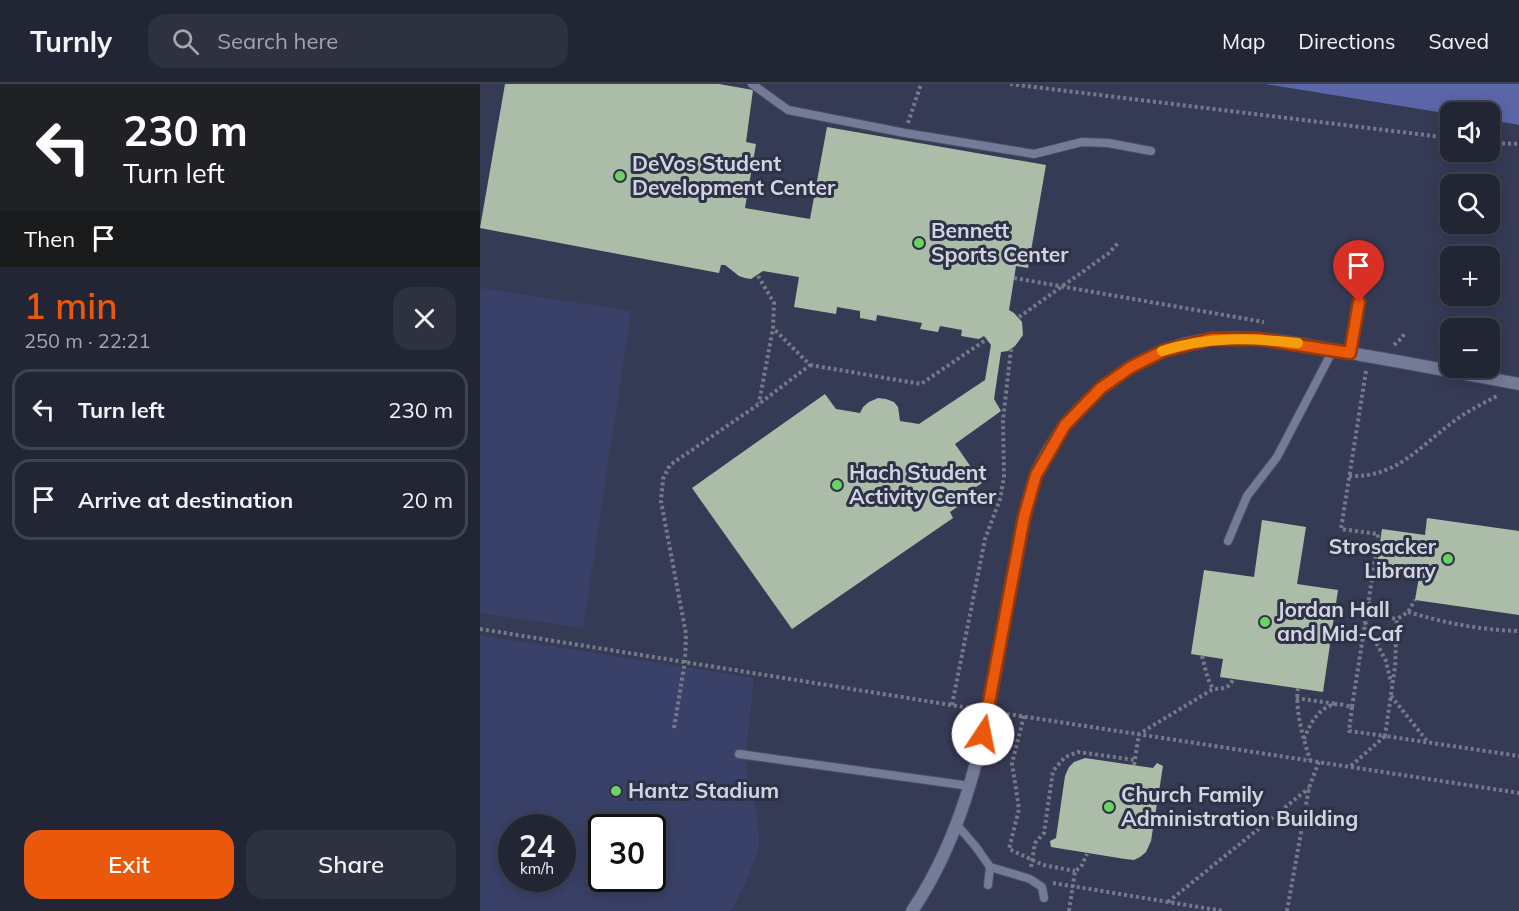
<!DOCTYPE html>
<meta charset="utf-8">
<style>
:root{--surface:#222634;--page:#2e3240;--text:#f1f3f6;--muted:#a2a5ac;--line:#3f434f;--accent:#ea580c}
body{margin:0;font-family:Mulish,sans-serif;background:var(--page);color:var(--text);height:100vh;display:flex;flex-direction:column;font-size:22px;white-space:nowrap}
*{box-sizing:border-box;margin:0}
p{font-size:20px;color:var(--muted)}
.icon{flex:none;width:33px;height:33px;fill:none;stroke:currentColor;stroke-width:2;stroke-linecap:round;stroke-linejoin:round}
.map{position:relative;flex:1;overflow:hidden}
.drawer{display:flex;flex-direction:column;background:var(--surface);width:480px}
.drawer>*{flex:none}
.top-card{background:#202124;color:#fff;overflow:hidden}
.tools{position:absolute;left:960px;top:18px;display:grid;gap:12px}
.tools a{display:grid;place-items:center;width:60px;height:60px;border-radius:12px;background:var(--surface);box-shadow:0 3px 15px #0003,0 0 0 2px var(--line);font-size:30px}
.speed{position:absolute;left:18px;top:730px;display:flex;gap:12px;font-size:30px;font-weight:700;text-align:center}
.speed>*{display:grid;place-content:center;width:78px;height:78px;border-radius:50%;background:var(--surface);box-shadow:0 3px 15px #0003,0 0 0 2px var(--line);line-height:1}
.speed small{font-size:15px;font-weight:400}
.speed .limit{border:3px solid #111;border-radius:9px;background:#fff;color:#111}
.pin{position:absolute;display:grid;place-items:center;width:51px;height:51px;color:#fff;margin:-62px -26px;border-radius:50% 50% 50% 0;rotate:-45deg;box-shadow:0 0 6px #0007}
.pin .icon{rotate:45deg}
.me{position:absolute;width:66px;margin:-33px;rotate:11deg;stroke-linejoin:round;filter:drop-shadow(0 0 4px #0008)}
.turn{display:flex;align-items:center;gap:21px;height:126px;padding:0 24px;font-size:27px}
.turn .icon{width:78px;height:78px;stroke-width:2.5}
.turn b{display:block;font-size:42px;line-height:51px}
.then{display:flex;align-items:center;height:57px;padding:0 24px;background:#0003;gap:12px;font-size:22px}
.round{display:grid;place-items:center;flex:none;width:63px;height:63px;border-radius:18px;background:var(--page)}
.overview{display:flex;align-items:center;justify-content:space-between;height:102px;padding:0 24px}
h1{font-size:36px;font-weight:600;line-height:45px;color:var(--accent)}
.action{display:flex;gap:12px;margin-top:auto;padding:12px 24px}
.action a{flex:1;height:69px;border-radius:18px;background:var(--accent);color:#fff;font-size:24px;font-weight:600;line-height:69px;text-align:center}
.action a+a{background:var(--page);color:var(--text)}
ul{padding:0;list-style:none}
li{display:flex;align-items:center;gap:18px;height:81px;margin:0 12px 9px;padding:0 12px;border:3px solid var(--line);border-radius:18px}
li div{flex:1}
li b{display:block;font-size:22px}
li em{font-style:normal}
header{display:flex;align-items:center;gap:36px;box-sizing:border-box;height:84px;padding:0 30px;background:var(--surface);border-bottom:2px solid var(--line)}
header strong{font-size:28px}
nav{display:flex;gap:33px;margin-inline-start:auto;font-size:21px}
.search{width:420px;height:54px;background:var(--page);display:flex;align-items:center;gap:15px;box-sizing:border-box;padding:0 21px;border-radius:18px;color:var(--muted);font-size:22px}
main{display:flex;flex:1;min-height:0}
.map>svg:first-child{display:block}
</style>
<header>
<strong>Turnly</strong>
<div class="search"><svg class="icon" aria-label="search" viewBox="0 0 24 24"><circle cx="10" cy="10" r="6"/><path d="M15 15l6 6"/></svg>Search here</div>
<nav><a>Map</a><a>Directions</a><a>Saved</a></nav>
</header>
<main>
<section class="drawer">
<div class="top-card">
<div class="turn"><svg class="icon" aria-label="left" viewBox="0 0 24 24"><path d="M17 20v-9H6M10 6l-5 5 5 5"/></svg><div><b>230 m</b>Turn left</div></div>
<div class="then">Then<svg class="icon" aria-label="arrive" viewBox="0 0 24 24"><path d="M6 21V4h12l-3 4 3 4H6"/></svg></div>
</div>
<div class="overview"><div><h1>1 min</h1><p>250 m · 22:21</p></div><a class="round"><svg class="icon" aria-label="close" viewBox="0 0 24 24"><path d="M6 6l12 12M18 6L6 18"/></svg></a></div>
<ul>
<li><svg class="icon" aria-label="left" viewBox="0 0 24 24"><path d="M17 20v-9H6M10 6l-5 5 5 5"/></svg><div><b>Turn left</b></div><em>230 m</em></li>
<li><svg class="icon" aria-label="arrive" viewBox="0 0 24 24"><path d="M6 21V4h12l-3 4 3 4H6"/></svg><div><b>Arrive at destination</b></div><em>20 m</em></li>
</ul>
<div class="action"><a>Exit</a><a>Share</a></div>
</section>
<div class="map">
<svg width="1039" height="827" viewBox="0 0 1039 827">
<rect width="100%" height="100%" fill="#2e3246"/>
<path fill="#363b55" fill-rule="evenodd" d="M0,0H785L970,30V68H1010V36L1039,41V827H0ZM970,100H1010V140H970ZM970,172H1010V212H970ZM970,244H1010V284H970ZM32,744H82V795H32ZM122,744H172V795H122Z"/>
<path fill="#3a4168" fill-rule="evenodd" d="M0,204L151,227L103,544L0,529Z
M0,551L274,594L265,677L278,737L279,762L267,796L251,827H0ZM32,744H82V795H32ZM122,744H172V795H122Z"/>
<path fill="#5b66a9" d="M785,0H1039V41L1010,36V28L970,30Z"/>
<path fill="#abbda9" d="M25,0H239L273,6L266,58L276,60L265,124L330,135L347,43L566,81L548,184L536,182L529,226L534,229L542,238L543,251L535,262L528,267L521,268L514,315L521,327L475,360L502,399L483,412L486,417L470,428L473,434L312,545L212,404L345,310L356,325L380,329L383,323L389,318L398,314L406,315L414,318L418,323L420,337L439,340L505,296L511,261L504,252L499,255L481,252L482,246L460,242L458,248L440,245L442,239L397,231L396,237L380,234V227L357,223L356,230L314,223L319,193L283,187L271,195L265,194L259,192L245,181H241L239,189L0,144Z
M947,434L1039,447V531L935,516L939,493L896,487L902,445L945,451Z
M782,436L826,443L817,500L858,506L843,608L740,593L743,575L711,570L724,486L774,493Z
M605,674L673,684L677,679L683,682L671,757L666,768L660,773L654,776L645,775L571,763L570,757L576,754L585,692L589,683L594,678Z"/>
<g fill="none" stroke-linecap="round" stroke-linejoin="round">
<g stroke="#4b4f62" stroke-width="10">
<path id="lane" d="M272,0L308,26L425,49L554,70L602,58L628,59L671,67
M870,269L879,217
M748,457L767,412L797,373L853,266
M259,670L490,702
M478,742L496,763L510,783L508,801
M510,783L550,795L562,803L564,814"/>
</g>
<g stroke="#4b4f62" stroke-width="14">
<path id="street" d="M432,827C498,729 509,616 531,503C537,473 541,444 549,415C551,407 553,398 556,390C587,322 655,263 732,255C781,250 832,262 881,271C934,280 986,290 1039,300"/>
</g>
<path stroke="#75798a" stroke-width="4" stroke-dasharray="3 3" stroke-linecap="butt" d="M530,0L970,54
M428,39L441,0
M1010,59L1039,60
M278,192L294,219L293,244L279,319
M534,194L784,238
M539,233L629,169L638,159
M914,261L922,254L925,248
M330,281L441,300L507,255
M886,287L861,445L898,450L897,463
M869,392C916,394 938,364 973,338C986,328 1002,320 1017,312
M888,518C897,529 903,533 917,535
M928,528C965,539 1000,546 1039,547
M885,538L906,577L911,599
M0,545L496,625
M722,572L728,595L733,605
M818,604C815,629 823,652 830,676
M911,612L947,657
M816,614L856,620
M472,621L505,455L520,415L524,393L523,336L531,265
M872,623L869,647L905,652L915,583L917,535L928,528L935,516
M521,629L1039,709
M544,632L532,679L539,725L529,765L563,781L595,787
M194,644L205,577L206,550L181,417L183,395L190,381L279,320L330,281L293,244
M824,655C830,640 839,622 857,620C861,620 868,622 872,623L897,463L899,464
M654,681L659,650L733,605C743,605 750,604 753,595
M871,682L905,652L1039,672
M551,783L555,759L564,749L573,687L585,673L598,668L655,676
M573,799L743,827
M688,818L829,704
M589,827L595,787L601,783L607,770
M807,827L829,704L839,677"/>
<use href="#lane" stroke="#747b99" stroke-width="8"/>
<use href="#street" stroke="#747b99" stroke-width="12"/>
</g>
<g fill="none" stroke-linecap="round" stroke-linejoin="round">
<g stroke="#983908" stroke-width="15">
<path id="route" d="M503,650L544,433L556,391L585,341L621,304L651,283L683,267L731,255H779L870,269L879,218"/>
</g>
<use href="#route" stroke="#ea580c" stroke-width="10"/>
<path stroke="#f59e0b" stroke-width="10" d="M682,267C728,252 770,254 818,259"/>
</g>
<g fill="#6ad363" stroke="#2e3246" stroke-width="2">
<circle cx="140" cy="92" r="6"/>
<circle cx="439" cy="159" r="6"/>
<circle cx="357" cy="401" r="6"/>
<circle cx="968" cy="475" r="6"/>
<circle cx="785" cy="538" r="6"/>
<circle cx="136" cy="707" r="6"/>
<circle cx="629" cy="723" r="6"/>
</g>
<g text-anchor="middle" stroke-width="6" stroke-linejoin="round" paint-order="stroke">
<g font-size="21" font-weight="bold" fill="#d1d4e1" stroke="#2e3246" text-anchor="start">
<text x="152" y="87">DeVos Student<tspan x="152" dy="24">Development Center</tspan></text>
<text x="451" y="154">Bennett<tspan x="451" dy="24">Sports Center</tspan></text>
<text x="369" y="396">Hach Student<tspan x="369" dy="24">Activity Center</tspan></text>
<text x="956" y="470" text-anchor="end">Strosacker<tspan x="956" dy="24">Library</tspan></text>
<text x="797" y="533">Jordan Hall<tspan x="797" dy="24">and Mid-Caf</tspan></text>
<text x="148" y="714">Hantz Stadium</text>
<text x="641" y="718">Church Family<tspan x="641" dy="24">Administration Building</tspan></text>
</g>
</g>
</svg>
<div class="tools">
<a><svg class="icon" aria-label="sound" viewBox="0 0 24 24"><path d="M4 9h4l5-4v14l-5-4H4zM17 9q2 3 0 6"/></svg></a>
<a><svg class="icon" aria-label="search" viewBox="0 0 24 24"><circle cx="10" cy="10" r="6"/><path d="M15 15l6 6"/></svg></a>
<a>+</a>
<a>−</a>
</div>
<div class="speed"><div>24<small>km/h</small></div><div class="limit">30</div></div>
<div class="pin" style="left:879px;top:218px;background:#d93025"><svg class="icon" aria-label="arrive" viewBox="0 0 24 24"><path d="M6 21V4h12l-3 4 3 4H6"/></svg></div>
<svg class="me" style="left:503px;top:650px" viewBox="-20 -20 40 40"><circle r="19" fill="#fff"/><path d="M0-13L10 11 0 6-10 11z" fill="#ea580c"/></svg>
</div>
</main>
